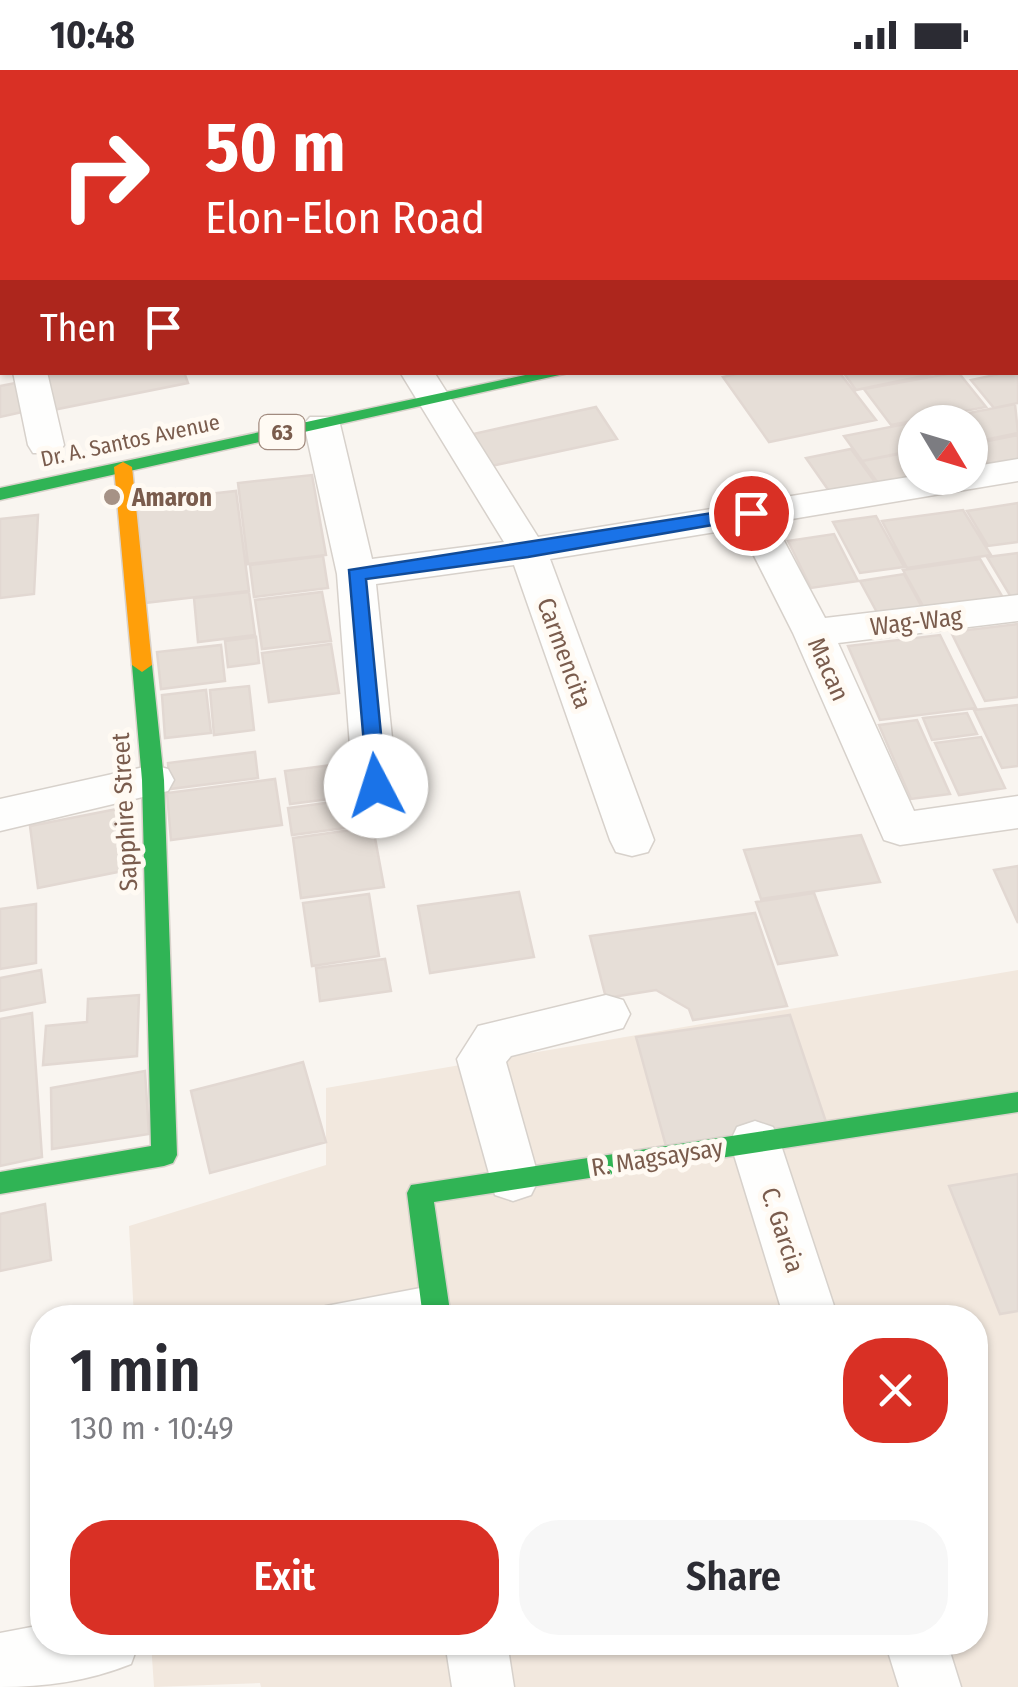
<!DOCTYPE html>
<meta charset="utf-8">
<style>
:root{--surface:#fff;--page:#f7f7f7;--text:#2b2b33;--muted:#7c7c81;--accent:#d93025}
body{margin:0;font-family:"Fira Sans Condensed",sans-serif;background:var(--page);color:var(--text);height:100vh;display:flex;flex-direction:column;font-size:38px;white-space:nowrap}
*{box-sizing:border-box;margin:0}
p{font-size:32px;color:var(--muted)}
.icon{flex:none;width:55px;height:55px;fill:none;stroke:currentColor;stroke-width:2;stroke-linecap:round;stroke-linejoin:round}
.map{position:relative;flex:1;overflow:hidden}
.sheet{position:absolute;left:30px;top:1235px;width:958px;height:350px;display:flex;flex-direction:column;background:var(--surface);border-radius:40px;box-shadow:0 2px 8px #0004}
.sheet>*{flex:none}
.hud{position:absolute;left:0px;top:0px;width:1020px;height:305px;box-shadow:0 2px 8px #0004;background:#d93025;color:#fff;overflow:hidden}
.needle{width:65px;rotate:128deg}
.tools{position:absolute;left:898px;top:335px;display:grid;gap:20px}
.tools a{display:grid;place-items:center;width:90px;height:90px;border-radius:50%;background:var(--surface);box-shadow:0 2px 8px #0004;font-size:50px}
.pin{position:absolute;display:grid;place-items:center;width:85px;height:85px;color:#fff;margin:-42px;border:5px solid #fff;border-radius:50%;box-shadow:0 2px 10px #0007}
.me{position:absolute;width:110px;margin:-55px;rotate:355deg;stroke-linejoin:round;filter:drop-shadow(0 0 8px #0008)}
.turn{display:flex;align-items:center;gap:35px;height:210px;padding:0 40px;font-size:45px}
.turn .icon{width:130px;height:130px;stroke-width:2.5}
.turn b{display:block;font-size:70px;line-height:85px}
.then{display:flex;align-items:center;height:95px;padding:0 40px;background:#0003;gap:20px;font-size:38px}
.round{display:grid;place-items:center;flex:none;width:105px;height:105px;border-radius:40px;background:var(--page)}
.overview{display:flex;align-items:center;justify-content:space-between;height:170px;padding:0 40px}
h1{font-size:60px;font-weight:600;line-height:75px}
.button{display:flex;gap:20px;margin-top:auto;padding:20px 40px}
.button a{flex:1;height:115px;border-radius:40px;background:var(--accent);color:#fff;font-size:40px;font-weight:600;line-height:115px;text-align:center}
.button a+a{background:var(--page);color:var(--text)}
.status{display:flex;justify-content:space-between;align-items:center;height:70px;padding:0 50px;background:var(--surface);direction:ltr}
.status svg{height:28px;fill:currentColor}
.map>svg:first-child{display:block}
</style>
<div class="status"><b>10:48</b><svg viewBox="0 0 49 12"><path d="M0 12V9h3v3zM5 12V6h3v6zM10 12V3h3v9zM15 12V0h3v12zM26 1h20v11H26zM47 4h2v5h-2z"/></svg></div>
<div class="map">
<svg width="1018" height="1617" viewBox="0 0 1018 1617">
<rect width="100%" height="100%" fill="#f9f5f0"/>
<path fill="#f2e8de" d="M0,0H727L2,2L0,28Z
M1018,900V1617H261L260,1613L154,1617L151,1573L975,1572V1248L134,1247L129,1156L326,1095V1018Z"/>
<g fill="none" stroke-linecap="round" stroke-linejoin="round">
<path stroke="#d0e8ea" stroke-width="75" d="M0,42L2,41"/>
</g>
<path fill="#e6ded7" stroke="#e2d8d2" stroke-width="2.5" d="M1018,300V333L994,338L971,310Z
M40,302H184L188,313L53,340Z
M745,302H839L876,350L769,372L723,307Z
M843,302H942L856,320Z
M958,302L986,337L891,355L864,319Z
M21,312L31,340L0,347V316Z
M1015,334L1018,363L970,373V352H952L948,347Z
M596,337L617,369L491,396L473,364Z
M941,347L945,352H915V380L862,391L844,366Z
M1018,365V398L995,403L973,374Z
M851,379L880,419L834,428L806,388Z
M915,381V408L883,420L862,391Z
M312,405L326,485L248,494L238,413Z
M236,421L249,521L144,533L136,432Z
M1018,433V472L988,476L967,441Z
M963,440L991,485L907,498L882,451Z
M38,445L34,524L0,528V449Z
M876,446L904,497L860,503L833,452Z
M834,464L858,511L811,518L788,471Z
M1018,483V531L1014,532L987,487Z
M323,486L328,518L254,527L250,495Z
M980,489L1005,531L927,543L903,500Z
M904,504L924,541L880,548L860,511Z
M249,522L255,565L198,572L194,528Z
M322,522L331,571L262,579L255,530Z
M1018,554V627L985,631L951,562Z
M940,565L976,638L880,650L848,576Z
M256,567L259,593L228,597L225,571Z
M331,574L339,623L269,632L262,583Z
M221,575L225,611L161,619L157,582Z
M249,616L254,660L214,665L210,620Z
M206,620L211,663L165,668L162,625Z
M1018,635V696L1002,698L974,640Z
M967,643L977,664L932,670L923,648Z
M917,650L950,724L911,729L879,655Z
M981,667L1005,718L959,725L935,673Z
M255,682L258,708L170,719L168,693Z
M347,693L353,726L290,734L285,701Z
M275,709L282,755L171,770L167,723Z
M355,729L360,756L292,765L288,738Z
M122,738L133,799L38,818L30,756Z
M373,757L384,817L301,828L293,768Z
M861,765L880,812L761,829L744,780Z
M1018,796V853L994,800Z
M519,822L534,887L430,903L418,836Z
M814,823L837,885L778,894L756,832Z
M369,824L379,886L312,896L303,833Z
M36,834V893L0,899V839Z
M755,843L787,936L693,950L689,939L656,920L606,928L590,866Z
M385,889L391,921L320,931L316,898Z
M41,900L45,932L0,941V908Z
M139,925L137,986L43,995L46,956L87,952L88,929Z
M32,943L42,1087L0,1096V949Z
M790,945L826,1052L666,1076L636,967Z
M303,992L326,1072L210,1103L191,1021Z
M145,1001L149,1064L52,1079L51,1018Z
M1018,1104V1241L1000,1244L949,1116Z
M45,1134L51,1190L0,1201V1144Z"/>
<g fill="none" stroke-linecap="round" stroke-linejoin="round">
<g stroke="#d7d1cb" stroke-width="3">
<path id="lane" d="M431,1216L441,1219L444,1228L441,1237C400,1252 355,1248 313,1248L316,1239L326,1236Z"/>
</g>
<g stroke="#d7d1cb" stroke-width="3">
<path id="street" d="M656,0H692L693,2H658Z
M13,302H47L64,375L59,383H33L28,375Z
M400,302H434L538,467L915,406L970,408V397L1018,389V411L774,452L825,548L1018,525V551L838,573L914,741L1018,726V758L900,775L884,770L793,563L740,458L550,489L654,770L648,782L632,786L616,782L610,770L514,495L376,514L397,716L390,727L375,732L360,727L353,716L337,504L304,354L310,347H334L340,354L372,489L504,472Z
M153,695L168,699L174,710L168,721L0,761V729Z
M606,925L623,930L630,944L623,958L511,986L506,992L539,1109L531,1125L513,1131L495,1125L457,989L478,956Z
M755,1051L773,1057L780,1072L838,1248H784L730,1072L737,1057Z
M42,1555V1572H139L131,1594C89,1611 45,1617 0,1617V1563Z
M445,1572H507L514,1617H452Z
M885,1572H947L961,1617H899Z"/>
</g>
<g stroke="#d9d2cb" stroke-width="3">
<path id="fast" d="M539,302H573L0,430V418Z
M142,588L152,595L164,710L177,1085L173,1093L164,1096L0,1124V1102L151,1076L142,710L132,595Z
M1018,1022V1042L434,1132L451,1248H423L407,1123L411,1115Z"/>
</g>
<g stroke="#d9d2cb" stroke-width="3">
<path id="slow" d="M123,392L132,397L152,595L142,602L132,595L114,397Z"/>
</g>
<use href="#lane" fill="#fefefd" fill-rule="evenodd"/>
<use href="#street" fill="#fefefd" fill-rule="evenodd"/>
<use href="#fast" fill="#30b455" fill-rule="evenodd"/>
<use href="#slow" fill="#ff9f0a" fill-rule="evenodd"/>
</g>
<path fill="#1a73e8" stroke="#114b97" stroke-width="2.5" d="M751,437L761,443L758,447L528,487L366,509L386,716L383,721H368L349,500Z"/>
<circle fill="#a69286" stroke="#fffaf3" stroke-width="4" cx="112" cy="427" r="10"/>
<g text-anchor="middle" stroke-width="10" stroke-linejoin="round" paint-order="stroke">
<rect fill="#fffaf3" stroke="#a28b7f" stroke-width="2.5" x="259.5" y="345" width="45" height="34" rx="8"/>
<g font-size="22" font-weight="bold" fill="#7a5c4d">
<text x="282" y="370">63</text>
</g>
<g font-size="22" fill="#7a5c4d" stroke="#fffaf3">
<text transform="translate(130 370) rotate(-12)" y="8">Dr. A. Santos Avenue</text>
</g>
<g font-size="25" font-weight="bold" fill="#7a5c4d" stroke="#fffaf3" text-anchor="start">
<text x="132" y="436">Amaron</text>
</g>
<g font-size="25" fill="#7a5c4d" stroke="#fffaf3">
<text transform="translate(916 551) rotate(-7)" y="9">Wag-Wag</text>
<text transform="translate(565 583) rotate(70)" y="9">Carmencita</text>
<text transform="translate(829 599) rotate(66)" y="9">Macan</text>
<text transform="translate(124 742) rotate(-93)" y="9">Sapphire Street</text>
<text transform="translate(657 1087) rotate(-9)" y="9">R. Magsaysay</text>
<text transform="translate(783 1160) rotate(72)" y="9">C. Garcia</text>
</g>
</g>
</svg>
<div class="tools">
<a><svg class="needle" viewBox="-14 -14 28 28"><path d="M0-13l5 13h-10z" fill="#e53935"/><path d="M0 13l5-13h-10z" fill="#7c7c81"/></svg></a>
</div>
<div class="pin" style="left:751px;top:443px;background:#d93025"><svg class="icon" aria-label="arrive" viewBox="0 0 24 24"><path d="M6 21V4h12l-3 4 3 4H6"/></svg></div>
<svg class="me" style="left:376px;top:716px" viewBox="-20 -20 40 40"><circle r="19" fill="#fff"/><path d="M0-13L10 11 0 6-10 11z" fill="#1a73e8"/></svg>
<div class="hud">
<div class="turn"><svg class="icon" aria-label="right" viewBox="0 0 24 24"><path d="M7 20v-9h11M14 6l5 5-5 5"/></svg><div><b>50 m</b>Elon-Elon Road</div></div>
<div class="then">Then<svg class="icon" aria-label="arrive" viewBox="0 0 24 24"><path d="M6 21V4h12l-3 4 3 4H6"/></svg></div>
</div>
<section class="sheet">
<div class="overview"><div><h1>1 min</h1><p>130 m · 10:49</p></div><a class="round" style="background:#d93025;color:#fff"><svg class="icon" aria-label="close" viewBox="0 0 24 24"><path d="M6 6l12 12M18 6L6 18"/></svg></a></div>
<div class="button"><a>Exit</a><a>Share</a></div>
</section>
</div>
